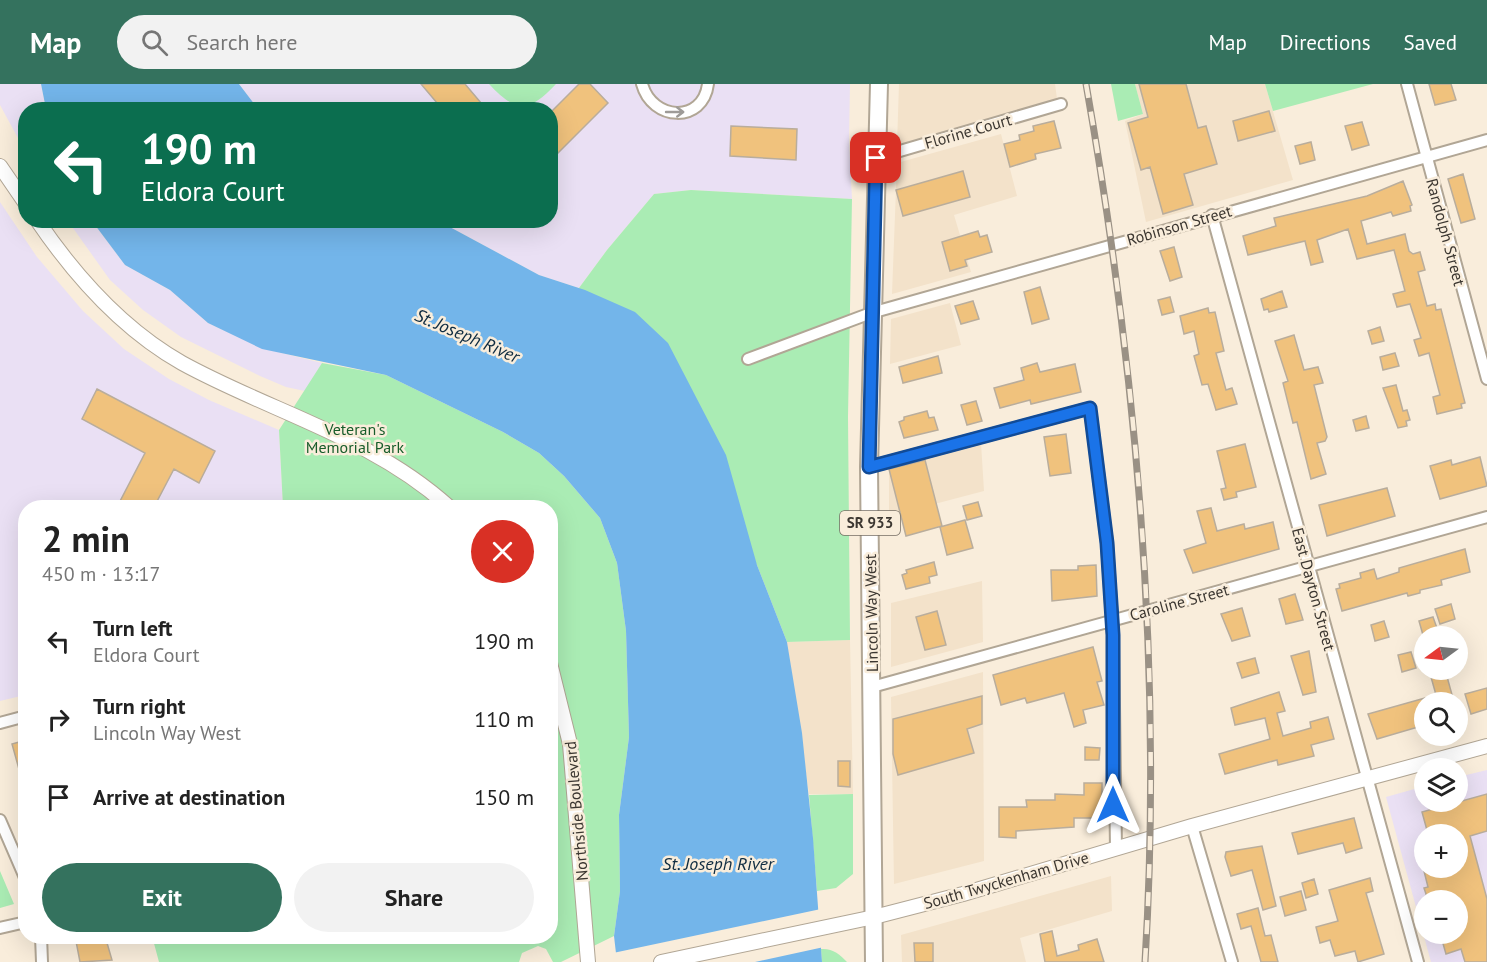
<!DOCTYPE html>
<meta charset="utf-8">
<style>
:root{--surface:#fff;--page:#f2f2f2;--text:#222;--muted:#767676;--accent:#34725e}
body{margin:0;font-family:"PT Sans",sans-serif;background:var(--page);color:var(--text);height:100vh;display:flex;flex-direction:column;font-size:22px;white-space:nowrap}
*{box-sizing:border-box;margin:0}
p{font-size:20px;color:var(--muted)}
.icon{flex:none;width:33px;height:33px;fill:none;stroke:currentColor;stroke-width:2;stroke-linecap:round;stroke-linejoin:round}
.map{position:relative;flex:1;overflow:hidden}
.drawer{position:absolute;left:18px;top:416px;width:540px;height:444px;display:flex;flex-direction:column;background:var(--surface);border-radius:24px;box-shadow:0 6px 24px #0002}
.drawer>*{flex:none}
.hud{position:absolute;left:18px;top:18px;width:540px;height:126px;border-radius:24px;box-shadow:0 6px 24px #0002;background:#0b6e4f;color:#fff;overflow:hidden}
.needle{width:39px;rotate:255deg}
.buttons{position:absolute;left:1414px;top:542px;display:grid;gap:12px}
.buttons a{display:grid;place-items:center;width:54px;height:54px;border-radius:50%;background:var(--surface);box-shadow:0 6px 24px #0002;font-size:30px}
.pin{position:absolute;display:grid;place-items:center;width:51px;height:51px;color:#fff;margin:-26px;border-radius:12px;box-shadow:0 3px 9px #0006}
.me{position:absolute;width:66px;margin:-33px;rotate:0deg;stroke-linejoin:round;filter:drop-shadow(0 0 4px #0008)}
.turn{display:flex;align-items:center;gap:21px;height:126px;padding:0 24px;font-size:27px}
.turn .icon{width:78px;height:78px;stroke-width:2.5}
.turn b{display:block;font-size:42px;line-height:51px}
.round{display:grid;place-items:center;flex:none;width:63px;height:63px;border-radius:32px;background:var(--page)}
.overview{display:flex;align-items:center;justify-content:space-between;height:102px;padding:0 24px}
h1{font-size:36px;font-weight:700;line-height:45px}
.cta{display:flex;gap:12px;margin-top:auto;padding:12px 24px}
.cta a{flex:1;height:69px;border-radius:36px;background:var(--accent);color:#fff;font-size:24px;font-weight:700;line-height:69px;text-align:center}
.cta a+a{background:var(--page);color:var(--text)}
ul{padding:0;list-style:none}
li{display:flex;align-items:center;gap:18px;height:78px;padding:0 24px}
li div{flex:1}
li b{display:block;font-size:22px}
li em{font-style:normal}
header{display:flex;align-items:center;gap:36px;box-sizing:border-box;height:84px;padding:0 30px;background:var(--accent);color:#fff}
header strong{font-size:28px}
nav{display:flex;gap:33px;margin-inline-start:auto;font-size:21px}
.search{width:420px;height:54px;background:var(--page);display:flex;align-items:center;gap:15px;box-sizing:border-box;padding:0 21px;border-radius:33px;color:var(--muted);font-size:22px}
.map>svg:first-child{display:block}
</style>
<header>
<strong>Map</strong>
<div class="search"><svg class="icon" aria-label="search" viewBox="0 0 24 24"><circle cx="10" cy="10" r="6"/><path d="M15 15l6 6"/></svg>Search here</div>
<nav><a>Map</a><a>Directions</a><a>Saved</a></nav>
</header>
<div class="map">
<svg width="1487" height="878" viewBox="0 0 1487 878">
<rect width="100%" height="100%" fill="#f9eddb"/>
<path fill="#f3e2ca" d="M899,0H1055L1057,15L897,61Z
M1135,0H1265L1293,96L1146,138L1125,37L1143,30Z
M1001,50L1017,112L954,131L971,188L892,210L897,79Z
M950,219L961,261L890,280L891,235Z
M981,359L984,407L889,432V383Z
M982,497L983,558L891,583V519Z
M850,556L853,710H809L787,558Z
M983,588L984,777L894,800L891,613Z
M1111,792L1112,827L1020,854L1026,878H902L901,851Z"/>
<path fill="#eae0f4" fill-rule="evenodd" d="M0,0H41L46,25L26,26L25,67L0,21Z
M239,0H850L849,58L852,115L691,106L654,110L607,166L579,204L539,191L448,142L413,143L388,137L550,136V26L258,25Z
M0,118L37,173L83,227L124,265L169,295L209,316L279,346L283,423H26L25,611L0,617Z
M68,137H92L125,181L170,206L208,239L262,264L322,279L305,307L286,303L260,292L181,253L143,226L110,196Z
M1487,686V878H1431L1386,713L1425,702V717H1458V693ZM1425,750H1458V783H1425ZM1425,816H1458V849H1425Z"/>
<path fill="#aaecb4" d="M489,0H556C529,29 516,29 489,0Z
M1111,0H1135L1143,30L1118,37Z
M1265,0H1373L1273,27Z
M691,106L852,115L848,333L850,556L787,558L757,481L579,204L607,166L654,110Z
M322,279L386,291L503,348L539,369L564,392L600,434L617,479L626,547L629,653L619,731L620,807L614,852L561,878H553L546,865L538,862L522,869L519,878H159L152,852H550V423H283L279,346Z
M853,710V790L836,804L817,807L809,711Z
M0,787L14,820L0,824Z
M821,865C832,864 840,870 847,878H822Z"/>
<path fill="#73b5ea" d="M41,0H239L258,25H46Z
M388,136L413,143L448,142L539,191L585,206L635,228L668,259L726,371L757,481L787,558L802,649L813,754L822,878H617L614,852L620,807L619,731L629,653L626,547L617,479L600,434L564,392L539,369L503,348L386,291L262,265L208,239L170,206L125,181L92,137Z"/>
<path fill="#f9eddb" d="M821,825L824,863L755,878H614L613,869Z"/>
<path fill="#f0c27d" stroke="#b9ad9c" stroke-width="1.5" d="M421,0H465L487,26H443Z
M579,0H590L608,19L550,77V29Z
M1139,0H1186L1198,44L1206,42L1217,80L1184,90L1193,121L1163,130L1150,83L1141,86L1128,39L1148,33Z
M1429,0H1451L1456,16L1435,21Z
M1269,27L1275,47L1238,57L1233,37Z
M1054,37L1061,64L1035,70L1036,75L1010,83L1004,60L1020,56L1019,51L1034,47L1033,42Z
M1362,38L1369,61L1352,66L1345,42Z
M731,42L797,45L796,76L730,72Z
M1311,58L1315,76L1300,80L1295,62Z
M963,87L970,113L903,132L896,106Z
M1463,90L1475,135L1461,139L1448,95Z
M1403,97L1412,121L1410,122L1411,127L1393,132L1391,128L1361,137L1367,160L1405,150L1409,167L1413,170L1420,168L1425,186L1418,188L1427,222L1435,220L1436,226L1441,225L1465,319L1461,320L1462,324L1437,330L1433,313L1440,311L1429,269L1419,272L1414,256L1421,254L1410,220L1397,223L1393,210L1405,207L1394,166L1357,175L1348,145L1317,156L1323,178L1311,181L1305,157L1248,171L1243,152L1276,142L1274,134L1367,112Z
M978,147L980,153L987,151L992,168L965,176L967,182L950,187L942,158Z
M1174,163L1182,193L1170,197L1160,167Z
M1040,203L1049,235L1032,240L1024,208Z
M1282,207L1287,223L1269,228L1268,225L1264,226L1261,215Z
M1170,213L1174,228L1162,231L1158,216Z
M973,217L979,235L961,240L955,222Z
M1208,224L1209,229L1215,228L1224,267L1216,269L1226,306L1232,304L1237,320L1216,326L1208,300L1202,301L1194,272L1199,270L1194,247L1184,250L1180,232Z
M1380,243L1384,257L1372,260L1368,247Z
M1294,251L1304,286L1318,283L1323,299L1314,301L1327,353L1325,357L1317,359L1326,390L1311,395L1297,338L1293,339L1283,299L1288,297L1275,257Z
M1395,269L1399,282L1383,286L1380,273Z
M938,272L942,289L903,299L899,283Z
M1037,279L1040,288L1075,280L1081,308L1031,320L1030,316L1000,324L994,304L1024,296L1021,284Z
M1396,301L1403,327L1407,326L1410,336L1406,337L1407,342L1398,344L1383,304Z
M97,305L215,367L199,399L174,385L154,423H117L145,369L82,335Z
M976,317L982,337L967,341L961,321Z
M927,327L929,334L934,333L938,346L904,354L899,338L904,336V333Z
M1366,332L1369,344L1356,347L1353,336Z
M1066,350L1071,389L1050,392L1044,353Z
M1245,360L1256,403L1236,408L1237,413L1224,416L1221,405L1226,404L1217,367Z
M1480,373L1487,402L1440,415L1430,382L1451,376L1452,381Z
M925,376L942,442L906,452L889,385Z
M1387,404L1395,432L1327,452L1319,421Z
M978,418L982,432L967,436L963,422Z
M1211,424L1217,447L1244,440L1245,445L1273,438L1279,465L1193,489L1184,466L1206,459L1197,427Z
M965,436L973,464L947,471L940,443Z
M1465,465L1470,488L1441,496L1442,501L1420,506V509L1408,512L1407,509L1342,527L1336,505L1340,504L1339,500L1361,494L1360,489L1374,485L1377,495L1399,488V484Z
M934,478L937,491L929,493L930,499L906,505L902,491L907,489L906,486Z
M1096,481L1097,512L1052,517L1051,486H1078V482Z
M1295,510L1303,536L1286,540L1279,515Z
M1451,520L1455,535L1440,540L1435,525Z
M1242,524L1250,552L1232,557L1221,530Z
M937,527L946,561L925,566L916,533Z
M1433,533L1438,547L1423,551L1419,537Z
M1384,537L1389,553L1375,557L1371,541Z
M1093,563L1102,597L1097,598L1104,621L1083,626L1086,639L1074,643L1064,609L1027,619L1025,614L1001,621L993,591Z
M1309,567L1316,608L1303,611L1291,572Z
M1411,568L1416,584L1402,588L1398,571Z
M1255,574L1259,589L1242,594L1237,579Z
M1446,589L1454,618H1438L1431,593Z
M1487,604V625L1471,630L1465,610Z
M1279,608L1285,627L1277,629L1283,652L1311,644L1310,638L1328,633L1334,655L1311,661L1314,672L1278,681L1277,676L1225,690L1219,670L1270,655L1265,634L1235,641L1231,624Z
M982,612V640L967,645L974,669L898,691L893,670V635Z
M1425,614V641L1377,655L1368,630Z
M26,656V696H22L12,660Z
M1085,663L1100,664L1099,676H1085Z
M838,677H850V703L838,702Z
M1084,699H1102V734H1074V743L1016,747V754L999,753V723H1027L1026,716H1055V710L1084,711Z
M1487,710V747L1470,752L1487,815V878H1465L1461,865L1446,870L1440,849H1458V816H1428L1424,804L1428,803L1423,783H1458V750H1428L1422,728Z
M1354,734L1362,764L1346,769L1343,759L1298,770L1292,749Z
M1262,762L1276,822L1263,826L1252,786L1231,792L1225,773L1226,768Z
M1370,794L1373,807L1366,809L1384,870L1358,878L1355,867L1335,872L1330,856L1320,859L1316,843L1338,837L1329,806Z
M1314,795L1318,810L1306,814L1302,799Z
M1301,807L1306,826L1285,832L1280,813Z
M1258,824L1265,852L1271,851L1278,878H1261L1251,842L1241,845L1237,830Z
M1052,847L1057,872L1079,866L1078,861L1097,855L1104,878H1045L1040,850Z
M75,852H105L112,876L80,878Z
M914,859H933V878H915Z"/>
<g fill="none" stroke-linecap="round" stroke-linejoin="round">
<g stroke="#b1a695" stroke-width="14">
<path id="minor" d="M642,0C652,37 703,40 708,0
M1407,0L1487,295
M876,74L1061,20
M1212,131L1418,878
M748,275L871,229L1487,56
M869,383L1090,324L1107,459L1113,551L1116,765
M872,603L1487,433
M0,639L26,632
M0,736L26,796
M1192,742L1232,878
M0,844L26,838
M41,852L42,878"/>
</g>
<g stroke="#b1a695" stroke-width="16">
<path id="tertiary" d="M0,82L26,120
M37,136C75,192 122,245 182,279C271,328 372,353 449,423
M550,579L570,660L588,878
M661,878L874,833L963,810L1192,742L1487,662"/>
</g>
<g stroke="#b1a695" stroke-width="20">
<path id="primary" d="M874,878L869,383L879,0"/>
</g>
<use href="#minor" stroke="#fff" stroke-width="10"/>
<use href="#tertiary" stroke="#fff" stroke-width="14"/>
<use href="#primary" stroke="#fff" stroke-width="16"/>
<g stroke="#9a9185" stroke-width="7">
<path id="rail" d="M1086,0C1137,290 1163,584 1145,878"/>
</g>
<use href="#rail" stroke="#f9eddb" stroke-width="4.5" stroke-dasharray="14" stroke-linecap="butt"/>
</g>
<defs><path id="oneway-shaft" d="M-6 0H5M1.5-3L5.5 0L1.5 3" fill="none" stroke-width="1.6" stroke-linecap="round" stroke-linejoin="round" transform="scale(1.5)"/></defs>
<use stroke="#9e9b98" href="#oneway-shaft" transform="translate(675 28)"/>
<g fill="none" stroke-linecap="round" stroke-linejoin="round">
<g stroke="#114b97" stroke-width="15">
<path id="route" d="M876,74L869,383L1090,324L1107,459L1113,551V721"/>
</g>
<use href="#route" stroke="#1a73e8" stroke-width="10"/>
</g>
<g text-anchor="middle" stroke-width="5" stroke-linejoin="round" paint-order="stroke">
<rect fill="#f9eddb" stroke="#756e64" stroke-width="1.5" x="840" y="427" width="60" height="24" rx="4.5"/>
<g font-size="15" font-weight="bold" fill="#3c3731">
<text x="870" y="444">SR 933</text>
</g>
<g font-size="16" fill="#3c3731" stroke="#f9eddb">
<text transform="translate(968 47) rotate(-16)" y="6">Florine Court</text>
<text transform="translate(1179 141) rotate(-16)" y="6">Robinson Street</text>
<text transform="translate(1446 148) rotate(75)" y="6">Randolph Street</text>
<text transform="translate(1314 505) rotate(75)" y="6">East Dayton Street</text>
<text transform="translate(1179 518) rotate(-15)" y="6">Caroline Street</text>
<text transform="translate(871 529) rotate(-91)" y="6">Lincoln Way West</text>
<text transform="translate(576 727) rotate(-95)" y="6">Northside Boulevard</text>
<text transform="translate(1006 796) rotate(-16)" y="6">South Twyckenham Drive</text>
</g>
<g font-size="16" fill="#185d2b" stroke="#f9eddb">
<text x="355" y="351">Veteran's<tspan x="355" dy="18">Memorial Park</tspan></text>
</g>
<g font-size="18" font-style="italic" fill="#0f2c41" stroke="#f9eddb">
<text transform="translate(467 252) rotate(23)" y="6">St. Joseph River</text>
<text x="718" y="786">St. Joseph River</text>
</g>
</g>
</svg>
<div class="buttons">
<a><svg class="needle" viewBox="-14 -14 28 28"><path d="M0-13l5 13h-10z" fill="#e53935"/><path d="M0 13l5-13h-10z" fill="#767676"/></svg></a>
<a><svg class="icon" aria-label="search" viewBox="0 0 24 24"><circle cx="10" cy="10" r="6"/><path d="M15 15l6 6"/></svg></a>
<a><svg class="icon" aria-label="layers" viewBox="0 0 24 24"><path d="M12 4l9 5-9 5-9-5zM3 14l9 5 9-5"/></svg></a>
<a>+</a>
<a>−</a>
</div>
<div class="pin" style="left:876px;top:74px;background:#d93025"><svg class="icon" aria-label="arrive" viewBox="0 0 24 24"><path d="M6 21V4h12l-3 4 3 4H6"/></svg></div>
<svg class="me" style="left:1113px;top:721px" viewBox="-20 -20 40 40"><path d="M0-17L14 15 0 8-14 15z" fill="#1a73e8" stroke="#fff" stroke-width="4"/></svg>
<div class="hud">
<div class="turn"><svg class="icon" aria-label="left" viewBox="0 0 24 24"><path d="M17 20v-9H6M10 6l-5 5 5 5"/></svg><div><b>190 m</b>Eldora Court</div></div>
</div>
<section class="drawer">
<div class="overview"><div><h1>2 min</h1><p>450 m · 13:17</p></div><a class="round" style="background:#d93025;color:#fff"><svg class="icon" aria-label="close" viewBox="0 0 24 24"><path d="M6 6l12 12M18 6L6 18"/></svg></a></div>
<ul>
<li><svg class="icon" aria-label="left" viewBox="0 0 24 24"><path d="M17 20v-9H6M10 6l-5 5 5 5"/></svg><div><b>Turn left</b><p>Eldora Court</p></div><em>190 m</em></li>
<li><svg class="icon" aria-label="right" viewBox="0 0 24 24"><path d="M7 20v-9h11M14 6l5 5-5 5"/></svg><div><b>Turn right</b><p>Lincoln Way West</p></div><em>110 m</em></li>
<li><svg class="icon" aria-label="arrive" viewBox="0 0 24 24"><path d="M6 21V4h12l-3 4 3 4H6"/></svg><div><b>Arrive at destination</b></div><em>150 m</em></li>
</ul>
<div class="cta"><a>Exit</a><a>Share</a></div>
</section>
</div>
